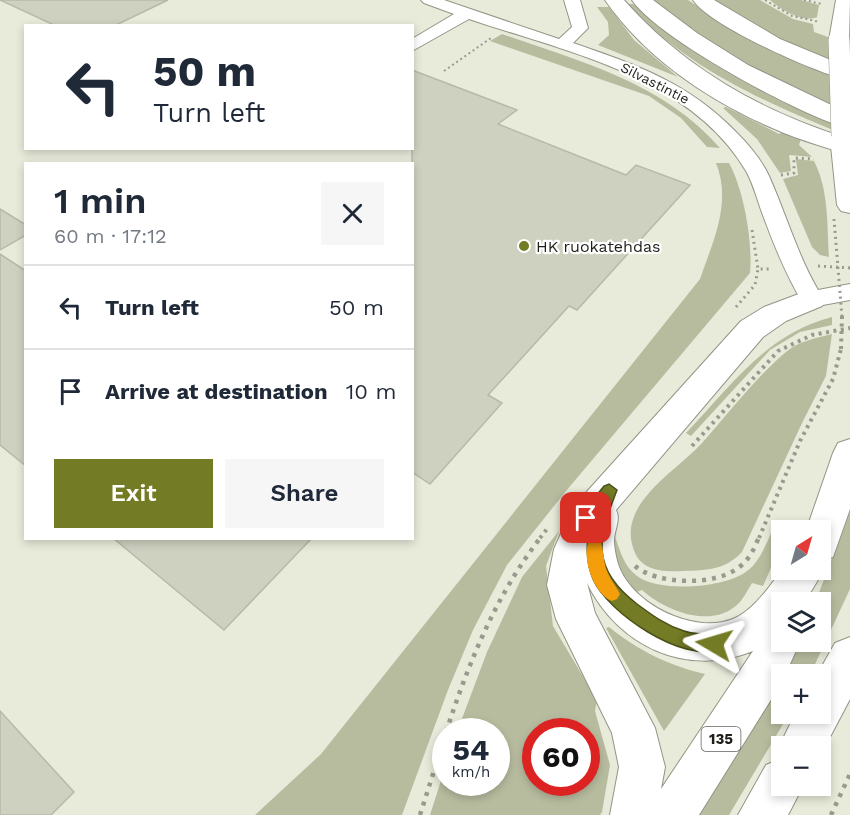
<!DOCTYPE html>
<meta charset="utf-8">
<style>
:root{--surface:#fff;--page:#f6f6f7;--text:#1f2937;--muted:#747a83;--line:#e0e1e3;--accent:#747b25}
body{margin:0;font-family:"Work Sans",sans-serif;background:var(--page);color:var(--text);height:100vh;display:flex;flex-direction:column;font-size:22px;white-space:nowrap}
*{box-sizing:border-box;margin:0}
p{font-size:20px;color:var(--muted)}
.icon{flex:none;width:33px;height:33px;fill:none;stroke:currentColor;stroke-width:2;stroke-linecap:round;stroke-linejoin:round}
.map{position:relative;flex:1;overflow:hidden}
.drawer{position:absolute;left:24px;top:162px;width:390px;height:378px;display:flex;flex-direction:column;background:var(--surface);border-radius:0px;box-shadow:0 3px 9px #0003}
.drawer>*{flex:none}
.top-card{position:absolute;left:24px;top:24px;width:390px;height:126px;border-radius:0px;box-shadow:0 3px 9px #0003;background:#fff;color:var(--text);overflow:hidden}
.needle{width:39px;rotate:37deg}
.buttons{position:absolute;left:771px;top:520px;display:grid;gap:12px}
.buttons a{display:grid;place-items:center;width:60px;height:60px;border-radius:0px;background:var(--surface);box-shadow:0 3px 9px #0003;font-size:30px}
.speed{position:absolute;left:432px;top:718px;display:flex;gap:12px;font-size:30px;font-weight:700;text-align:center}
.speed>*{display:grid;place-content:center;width:78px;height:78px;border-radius:50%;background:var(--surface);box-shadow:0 3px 9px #0003;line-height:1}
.speed small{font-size:15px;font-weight:400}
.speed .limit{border:9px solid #d22;background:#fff;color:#111}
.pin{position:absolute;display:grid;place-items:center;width:51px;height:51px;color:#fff;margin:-26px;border-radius:12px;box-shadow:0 3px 9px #0006}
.me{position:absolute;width:66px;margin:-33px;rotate:277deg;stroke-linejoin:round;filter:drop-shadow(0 0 4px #0008)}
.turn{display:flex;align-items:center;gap:21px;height:126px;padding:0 30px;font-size:27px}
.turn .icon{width:78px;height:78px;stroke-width:2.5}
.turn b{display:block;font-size:42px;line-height:51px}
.round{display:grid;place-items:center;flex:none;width:63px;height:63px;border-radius:0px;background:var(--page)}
.summary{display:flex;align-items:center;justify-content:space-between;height:102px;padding:0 30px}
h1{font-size:36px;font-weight:600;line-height:45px}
.action{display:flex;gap:12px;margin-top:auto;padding:12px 30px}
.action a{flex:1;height:69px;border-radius:0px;background:var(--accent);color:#fff;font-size:24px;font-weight:600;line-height:69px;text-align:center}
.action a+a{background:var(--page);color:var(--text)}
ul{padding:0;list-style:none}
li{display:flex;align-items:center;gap:18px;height:84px;padding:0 30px;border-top:2px solid var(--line)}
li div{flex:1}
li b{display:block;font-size:22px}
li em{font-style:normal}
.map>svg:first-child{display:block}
</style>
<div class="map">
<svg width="850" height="815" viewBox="0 0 850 815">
<rect width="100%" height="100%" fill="#e8ebda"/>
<path fill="#b8bc9f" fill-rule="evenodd" d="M653,0H688L747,38L850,82V115C780,82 712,51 653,0Z
M714,0H760L793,19L813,24L814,32L850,45V70L757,28Z
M770,0H801L819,5L817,17C803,23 781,10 770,0Z
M628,4H634C695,63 773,98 850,131V137C771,105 686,69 628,4Z
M609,7L634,40L678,77L598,45L609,35L608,22L597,7Z
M502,34C582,62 663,83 720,148L707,147L681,118L649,96L490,41Z
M726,107L779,134L783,132L801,139L799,145L812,157L789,155L791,171L780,173L757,139L723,108Z
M796,159L814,161C829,190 827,225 829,257L820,255L812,247L783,179L798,175Z
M716,163H729C744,190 753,243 750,273L566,491L507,565L473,630L448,690L402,815H255L321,754L700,279C713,241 732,203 716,163Z
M832,317V325L800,332L770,350L691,436L686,433C731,386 766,334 832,317Z
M832,334L826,376L803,421L742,552C725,570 707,570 684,571C667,572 645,572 636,555C612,506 676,472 702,443C729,413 755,378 786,352C799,341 816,338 832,334Z
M850,512V589L810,675H782V714H789L729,815H691L796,642H820V603H815Z
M777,520L791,526L788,531H782L781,545L763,586L752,583C748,589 744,598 739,603C713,630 665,611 642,590L634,593C623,576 611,559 615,537C621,553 624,566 637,576C659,593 726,588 747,571C762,560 769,536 777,520Z
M559,531L546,566L553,626L597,700L595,711L610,765L602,812L600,815H430L445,768L446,783H496V732H457L487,652L522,577ZM536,732H586V783H536Z
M609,627C639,651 668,665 705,674L664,731L606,628Z"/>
<path fill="#ced0c0" stroke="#b7b9a9" stroke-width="1.5" d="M0,0H168L114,26H56Z
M412,70L517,110L498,124L626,175L636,165L690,185L577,310L569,306L488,395L502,403L430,484L412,472Z
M0,209L26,225V235L0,250Z
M0,254L26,271V466L0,445Z
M113,538H312L224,630Z
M0,711L74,792L51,815H0Z"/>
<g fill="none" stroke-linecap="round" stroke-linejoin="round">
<g stroke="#929585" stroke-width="2">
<path id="minor" d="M421,0H444L559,39L572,27L564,0H580L588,28L573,43C637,65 689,83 736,132C749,145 761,159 769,176C786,214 797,254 818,290L850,284V300L812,307L804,305C787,277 775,248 764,218C758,203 754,185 746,171C690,76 566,52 469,19L412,51V39L454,14L424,3Z"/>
</g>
<g stroke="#929585" stroke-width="2">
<path id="major" d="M836,0H850L849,40L846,44H832L829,40Z
M842,129L850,131V213L841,211L837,205L830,136L834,131Z
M812,289L822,292L827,299L822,306L786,321L763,337L616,510C621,520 614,530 614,541C614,548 616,557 618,564C631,604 694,635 733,619C753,611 769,587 782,570H820V562L824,570L804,603H782V642H800L785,675H782V682L699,815H610L619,767L612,733L556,619L547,585L554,549L573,507L741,321L764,307ZM587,583C618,646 686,678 753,651L661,789L665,767L655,728L595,613Z
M850,439V509L833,557L820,562V531H806L833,453L838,443Z
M850,637V699L820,756V747H782V754L779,747L795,714H820V675H817L835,643Z
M782,758V786H803L788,815H738L766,765Z"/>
</g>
<g stroke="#929585" stroke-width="2">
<path id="highway" d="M605,0H624C684,68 764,113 850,139V154C759,132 659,78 605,0Z
M632,0H653L697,33L748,65L850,114V129C803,117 658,39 632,0Z
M693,0H714L780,39L850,68V81C817,73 711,27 693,0Z"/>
</g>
<path stroke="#989a8d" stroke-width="2" stroke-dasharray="2 3" stroke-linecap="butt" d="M765,0L792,16L820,22
M804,0L822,4
M444,71L491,38"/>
<path stroke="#989a8d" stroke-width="3" stroke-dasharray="2 4" stroke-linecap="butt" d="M781,175L794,173V158L814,159
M752,230L758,269
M818,266L850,268
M736,307L755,285L758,269H771"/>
<path stroke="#989a8d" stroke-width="4" stroke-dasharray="3 4.5" stroke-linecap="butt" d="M692,446L778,351L812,335L850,328
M540,538L547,529
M759,538L800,441L833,379L841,349"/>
<path stroke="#989a8d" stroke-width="4.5" stroke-dasharray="4 6" stroke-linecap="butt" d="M635,566C658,585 714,586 738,568C750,559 754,549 759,537
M446,732C469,662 496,595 541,537
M420,815L446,733
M831,815L850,774"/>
<use href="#minor" fill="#fff" fill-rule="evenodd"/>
<use href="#major" fill="#fff" fill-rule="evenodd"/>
<use href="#highway" fill="#fff" fill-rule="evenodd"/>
<g stroke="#929585" stroke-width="22" stroke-linecap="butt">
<path id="major-bridge" d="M839,40L842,136"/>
</g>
<path stroke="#989a8d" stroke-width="3" stroke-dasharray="2 4" stroke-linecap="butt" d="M834,219L842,317"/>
<path stroke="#989a8d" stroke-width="4" stroke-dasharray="3 4.5" stroke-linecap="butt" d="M841,349L842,316"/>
<use href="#major-bridge" stroke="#fff" stroke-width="21"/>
</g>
<path fill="#747b25" stroke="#4b5018" stroke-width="1.5" d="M609,484L617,490C598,539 590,568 637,604C652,615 665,625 684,631C695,635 708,633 720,638L722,644L720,649C683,664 607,612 593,579C585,560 587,543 589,524L580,523L578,518L604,486Z"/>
<path fill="#f59e0b" d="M595,538L600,540C604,549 603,561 607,571C610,579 616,586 620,594L617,599L612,601C594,595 581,557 589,540Z"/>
<circle fill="#747b25" stroke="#fff" stroke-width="2" cx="524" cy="246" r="6"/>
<g text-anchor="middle" stroke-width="4.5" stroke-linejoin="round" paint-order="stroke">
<g font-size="14" fill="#1f2019" stroke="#fff">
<text transform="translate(655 83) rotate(27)" y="5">Silvastintie</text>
</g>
<rect fill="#fff" stroke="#62635e" stroke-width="1.5" x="701.5" y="727" width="39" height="24" rx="4.5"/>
<g font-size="15" font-weight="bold" fill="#1f2019">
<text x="721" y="744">135</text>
</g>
<g font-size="16" fill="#1f2019" stroke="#fff" text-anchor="start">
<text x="536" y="252">HK ruokatehdas</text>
</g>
</g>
</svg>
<div class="buttons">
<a><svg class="needle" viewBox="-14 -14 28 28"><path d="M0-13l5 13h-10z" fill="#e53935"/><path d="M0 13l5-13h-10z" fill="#747a83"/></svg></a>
<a><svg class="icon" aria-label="layers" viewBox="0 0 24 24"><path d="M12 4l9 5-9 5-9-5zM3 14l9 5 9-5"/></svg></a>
<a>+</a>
<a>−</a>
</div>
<div class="speed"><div>54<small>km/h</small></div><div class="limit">60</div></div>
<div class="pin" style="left:586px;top:518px;background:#d93025"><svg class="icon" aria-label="arrive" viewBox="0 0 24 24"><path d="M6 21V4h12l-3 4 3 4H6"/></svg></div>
<svg class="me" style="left:714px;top:644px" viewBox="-20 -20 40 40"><path d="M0-17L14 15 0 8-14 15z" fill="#747b25" stroke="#fff" stroke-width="4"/></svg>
<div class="top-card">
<div class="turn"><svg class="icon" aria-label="left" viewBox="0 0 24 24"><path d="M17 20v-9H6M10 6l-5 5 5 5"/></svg><div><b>50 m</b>Turn left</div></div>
</div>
<section class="drawer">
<div class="summary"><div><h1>1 min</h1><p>60 m · 17:12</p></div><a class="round"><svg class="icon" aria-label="close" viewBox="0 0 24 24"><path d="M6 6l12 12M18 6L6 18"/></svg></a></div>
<ul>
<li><svg class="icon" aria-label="left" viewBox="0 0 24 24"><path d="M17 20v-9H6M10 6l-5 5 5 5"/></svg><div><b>Turn left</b></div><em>50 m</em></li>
<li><svg class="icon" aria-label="arrive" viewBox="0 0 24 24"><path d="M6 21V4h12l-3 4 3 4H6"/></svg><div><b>Arrive at destination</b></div><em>10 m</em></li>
</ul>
<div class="action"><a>Exit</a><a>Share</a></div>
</section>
</div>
